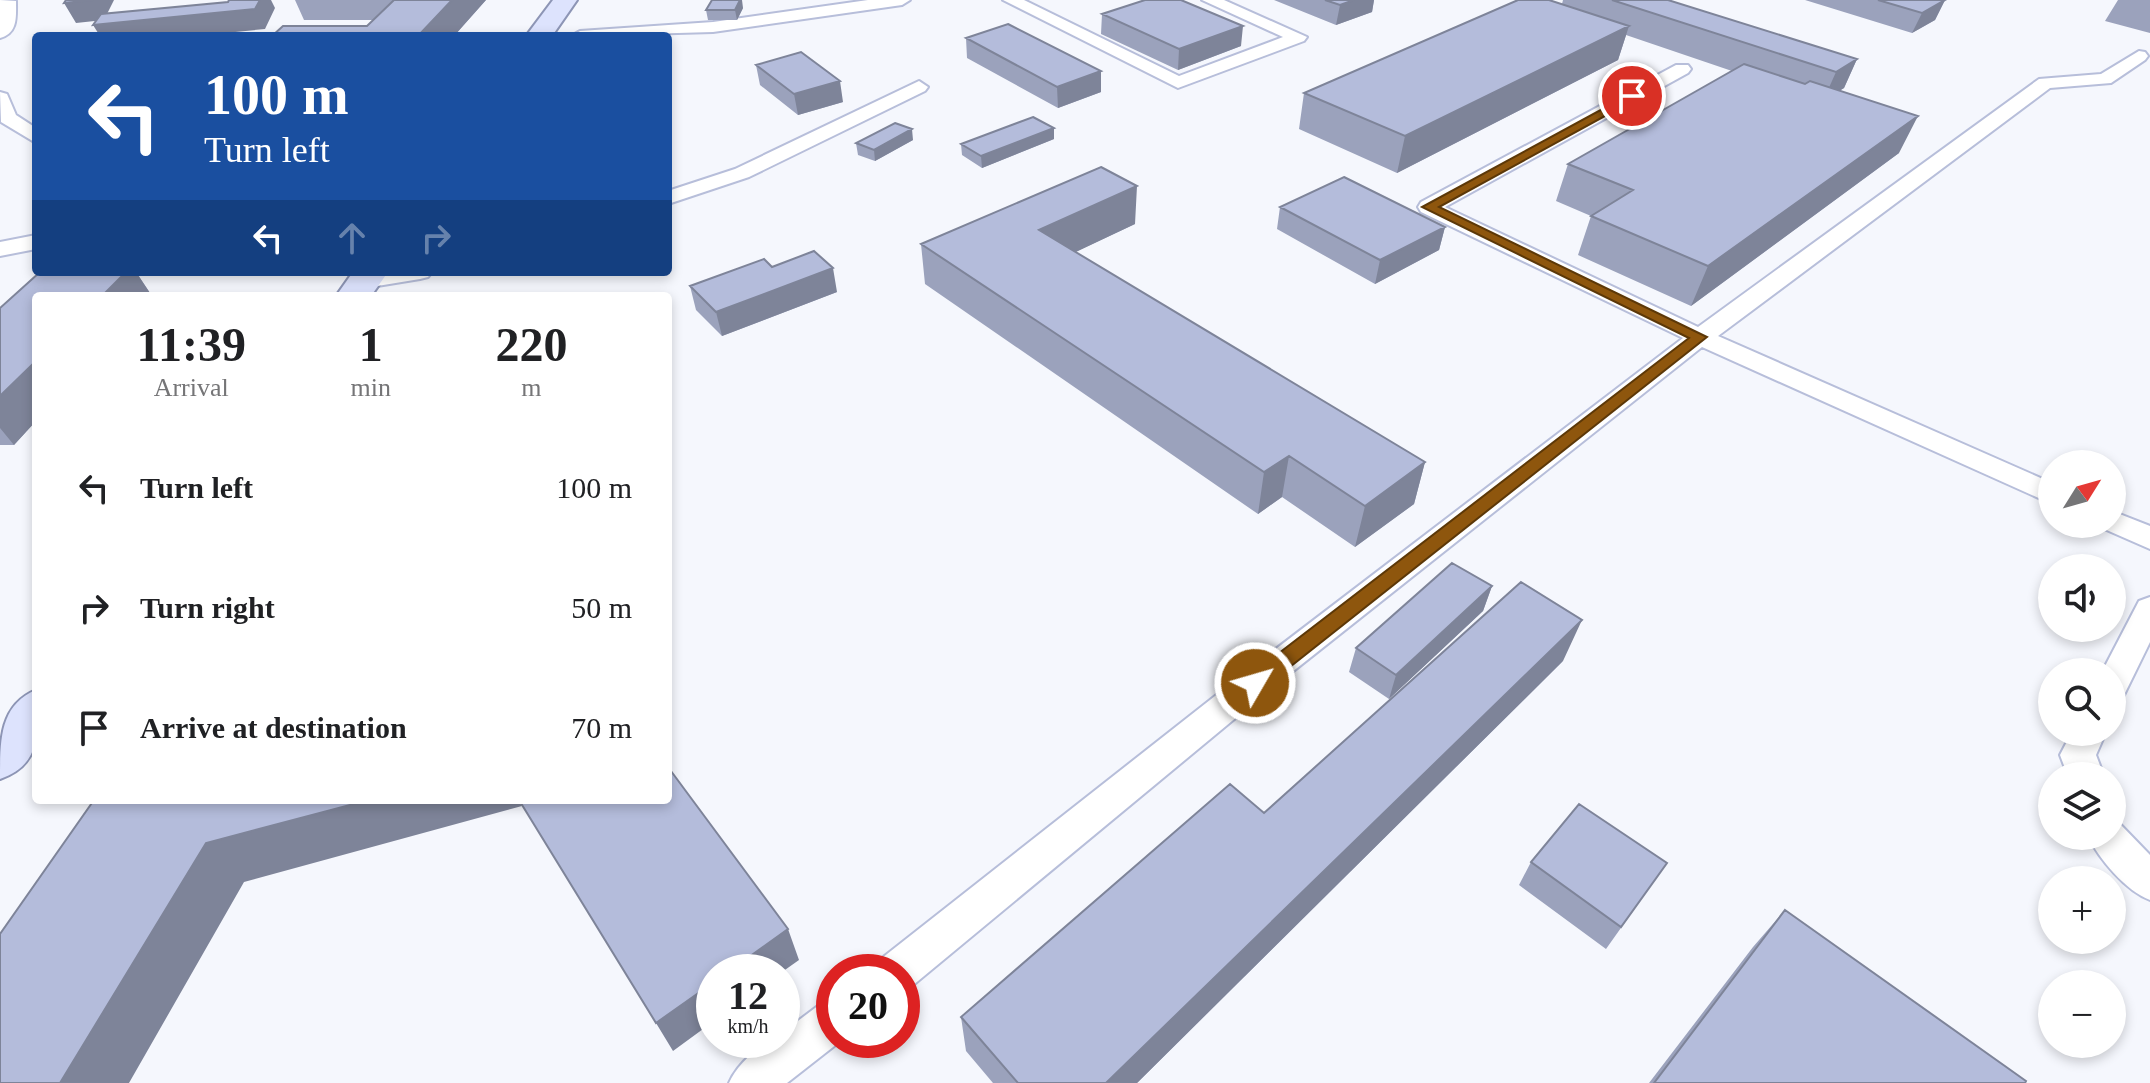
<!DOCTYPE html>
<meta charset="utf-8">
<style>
:root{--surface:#fff;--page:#f2f2f2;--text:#202124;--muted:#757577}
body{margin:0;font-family:Georgia,serif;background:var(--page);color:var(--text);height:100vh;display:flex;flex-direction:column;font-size:30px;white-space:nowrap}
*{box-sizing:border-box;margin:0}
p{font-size:26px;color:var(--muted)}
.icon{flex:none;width:44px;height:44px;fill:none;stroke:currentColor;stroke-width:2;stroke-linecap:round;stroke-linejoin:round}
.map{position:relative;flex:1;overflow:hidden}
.sheet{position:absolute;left:32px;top:292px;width:640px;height:512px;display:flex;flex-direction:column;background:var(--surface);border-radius:8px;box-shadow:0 4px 12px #0003}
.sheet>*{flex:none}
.hud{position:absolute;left:32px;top:32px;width:640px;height:244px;border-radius:8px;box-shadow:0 4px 12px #0003;background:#1a4fa0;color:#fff;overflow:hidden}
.needle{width:52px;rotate:53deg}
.buttons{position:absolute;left:2038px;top:450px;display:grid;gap:16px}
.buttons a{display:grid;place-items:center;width:88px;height:88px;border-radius:50%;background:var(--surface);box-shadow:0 4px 12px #0003;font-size:40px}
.speed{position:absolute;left:696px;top:954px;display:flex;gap:16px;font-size:40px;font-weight:700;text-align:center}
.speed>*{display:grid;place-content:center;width:104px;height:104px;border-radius:50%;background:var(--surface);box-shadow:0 4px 12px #0003;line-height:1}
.speed small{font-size:20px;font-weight:400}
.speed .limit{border:12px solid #d22;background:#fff;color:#111}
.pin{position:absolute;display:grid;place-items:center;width:68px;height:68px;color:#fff;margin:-34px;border:4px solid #fff;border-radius:50%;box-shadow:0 2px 8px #0007}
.me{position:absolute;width:88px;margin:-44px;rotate:52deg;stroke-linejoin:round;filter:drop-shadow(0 0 6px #0008)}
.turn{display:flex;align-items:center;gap:28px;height:168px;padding:0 40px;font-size:36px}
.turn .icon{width:104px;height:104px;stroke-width:2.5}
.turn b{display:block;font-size:56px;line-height:68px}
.lanes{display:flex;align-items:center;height:76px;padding:0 40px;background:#0003;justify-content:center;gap:40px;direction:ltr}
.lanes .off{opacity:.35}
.eta{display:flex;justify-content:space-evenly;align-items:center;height:136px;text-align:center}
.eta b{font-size:48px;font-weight:800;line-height:56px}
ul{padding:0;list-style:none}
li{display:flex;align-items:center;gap:24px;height:120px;padding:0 40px}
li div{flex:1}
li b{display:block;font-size:30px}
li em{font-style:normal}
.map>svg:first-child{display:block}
</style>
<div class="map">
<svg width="2150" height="1083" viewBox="0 0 2150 1083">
<rect width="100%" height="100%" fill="#f5f7fd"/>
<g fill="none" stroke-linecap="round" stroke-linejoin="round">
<g stroke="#b7beda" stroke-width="4">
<path id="lane" d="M0,0L16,1C16,17 18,33 0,38Z
M868,0H910L902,5L713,32L571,36L580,31L713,22Z
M1003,0H1024L1179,76L1283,37L1202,0H1224L1307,37L1304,41L1178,88Z
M2139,51L2145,52L2148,56L2145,60L2111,83L2050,88L1718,336L2052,483V504L1702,347L1267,692L912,986L902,990V972H876L882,958L1243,674L1683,338L1421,212L1418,207L1421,202L1676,65H1688L1691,69L1688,73L1445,207L1698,327L2039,79L2101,74Z
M919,81L928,87L925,91L749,177L668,204V191L735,169Z
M0,92L7,94L16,115L36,128V143L1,122Z
M36,235V249L0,256V242Z
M377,272H432L428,277L420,279L365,288L357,286L353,281L357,276Z
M2112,511L2150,526V549L2102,528L2099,524H2112Z
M2150,597V642L2124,695L2112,699V672H2102L2139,601Z
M2072,732H2106L2096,755L2104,776H2068L2060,755Z
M2112,821L2120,824L2150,855V900C2126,891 2099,859 2088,836H2112Z
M834,999V1040H842L787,1083H729C737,1065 761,1040 782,1040V1033L819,1005Z"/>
</g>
<g stroke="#8d95b5" stroke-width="4">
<path id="primary" d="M553,0H577L552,36H526Z
M353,272H388L371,296H336Z
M36,690C36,729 45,763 0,779C0,739 0,705 36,690Z"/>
</g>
<use href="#lane" fill="#fff" fill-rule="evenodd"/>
<use href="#primary" fill="#dde3fd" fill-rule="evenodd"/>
</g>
<path fill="#9ba2bc" d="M295,0H486L454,36L367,26L374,20H304Z
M1274,0H1374L1372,12L1336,25Z
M1563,0H1668L1857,59L1844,88L1839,91L1899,153L1691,306L1578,255L1591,216L1556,201L1568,164L1732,71L1626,35L1618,60L1397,173L1299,129L1304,93L1562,4Z
M1805,0H1945L1935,20L1912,33Z
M2118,0H2150V33L2105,21Z
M743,8L737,20H708L706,10Z
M1102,14L1241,46L1178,70L1101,34Z
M966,38L1101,71V92L1058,108L967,58Z
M756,65L843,102L798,115L760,85Z
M1054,139L982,168L962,155L961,144Z
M913,140L875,161L858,155L856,143Z
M1280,207L1445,227L1439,250L1375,284L1277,229Z
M1135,224L1075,252L1425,462L1414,504L1355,547L1282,497L1258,514L925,284L921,244Z
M40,272H136L152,296H36V421L14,445H0V308Z
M690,286L837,292L722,336L696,310Z
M1492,586L1483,611L1389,699L1349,672L1356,648Z
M1563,661L1137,1083H993L966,1051L961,1017Z
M1531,862L1667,863L1606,949L1519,885Z
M1785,910L2025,1083H1649L1753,947Z"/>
<path fill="#7e8499" d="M93,0H114L104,20L76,23L64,3Z
M260,0H271L275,8L265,29L194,36H100L93,25Z
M452,0H486L454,36H418Z
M740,0H742L743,8L737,20L735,10Z
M1354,0H1374L1372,12L1336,25L1340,5Z
M1945,0L1935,20L1912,33L1922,13Z
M1243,26L1241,46L1178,70L1179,49Z
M1629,26L1618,60L1397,173L1405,136Z
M1857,59L1844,88L1823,101L1836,72Z
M1101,71V92L1058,108L1057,87Z
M840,81L843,102L798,115L794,94Z
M1918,116L1899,153L1691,306L1708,266Z
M1054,128V139L982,168L981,156Z
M912,129L913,140L875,161L874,150Z
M1137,186L1135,224L1040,269L1039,230Z
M1445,227L1439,250L1375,284L1380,260Z
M833,268L837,292L722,336L716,312Z
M126,272H136L152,296H102Z
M36,361V421L14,445L0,428V396Z
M1289,456L1282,497L1258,514L1264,472Z
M1425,462L1414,504L1355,547L1365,506Z
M1492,586L1483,611L1389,699L1396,675Z
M1582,620L1563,661L1137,1083H1106Z
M369,800H518L522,806L244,882L129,1083H60L206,843Z
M788,929L799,960L782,972H728Z
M714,982V1021L673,1051L656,1023Z"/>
<path fill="#b4bcdb" stroke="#7e8499" stroke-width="2" d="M66,0H93L64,3Z
M229,0H260L255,9L93,25L101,14L228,2Z
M394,0H452L418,36H272L283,26H367Z
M712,0H740L735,10H706Z
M1145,0H1181L1243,26L1179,49L1102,14Z
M1325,0H1354L1340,5Z
M1518,0H1549L1629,26L1405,136L1304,93Z
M1612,0H1668L1857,59L1836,72Z
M1878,0H1945L1922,13Z
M1008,24L1101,71L1057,87L966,38Z
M801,52L840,81L794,94L756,65Z
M1744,64L1805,84L1810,81L1918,116L1708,266L1591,216L1633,190L1568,164Z
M1033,117L1054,128L981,156L961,144Z
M895,123L912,129L874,150L856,143Z
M1101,167L1137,186L1039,230L1425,462L1365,506L1289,456L1264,472L921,244Z
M1344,177L1445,227L1380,260L1280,207Z
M814,251L833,268L716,312L690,286L764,259L772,267Z
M40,272H126L102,296H36V361L0,396V308Z
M1452,563L1492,586L1396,675L1356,648Z
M1521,582L1582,620L1106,1083H1018L961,1017L1230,784L1264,813Z
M668,767L788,929L728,972H714V982L656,1023L519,800H668Z
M94,800H369L206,843L60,1083H0V934Z
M1579,804L1667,863L1621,927L1531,862Z
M1785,910L2026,1081L2025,1083H1654Z"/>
<path fill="#8e560d" stroke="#5c3808" stroke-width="2" d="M1632,93L1637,96L1636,99L1439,207L1707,337L1262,689H1248L1245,683L1248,677L1689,338L1422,207Z"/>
</svg>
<div class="buttons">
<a><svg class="needle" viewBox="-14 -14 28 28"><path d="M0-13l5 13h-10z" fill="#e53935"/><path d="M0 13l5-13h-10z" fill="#757577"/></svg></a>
<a><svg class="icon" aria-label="sound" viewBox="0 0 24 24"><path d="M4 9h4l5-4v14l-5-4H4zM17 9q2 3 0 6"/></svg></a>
<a><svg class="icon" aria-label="search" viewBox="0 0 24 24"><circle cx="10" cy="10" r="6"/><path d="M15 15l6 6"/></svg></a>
<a><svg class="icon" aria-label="layers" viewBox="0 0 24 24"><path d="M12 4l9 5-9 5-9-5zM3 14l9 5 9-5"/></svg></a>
<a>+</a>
<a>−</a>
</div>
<div class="speed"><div>12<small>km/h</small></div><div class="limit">20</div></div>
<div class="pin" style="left:1632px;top:96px;background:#d93025"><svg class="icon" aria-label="arrive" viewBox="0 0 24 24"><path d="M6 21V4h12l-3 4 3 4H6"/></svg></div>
<svg class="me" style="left:1255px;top:683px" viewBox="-20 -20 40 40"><circle r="17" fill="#8e560d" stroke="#fff" stroke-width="3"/><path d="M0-11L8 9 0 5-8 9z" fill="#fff"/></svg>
<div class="hud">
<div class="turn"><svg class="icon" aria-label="left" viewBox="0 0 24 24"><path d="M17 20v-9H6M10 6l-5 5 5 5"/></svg><div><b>100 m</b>Turn left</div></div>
<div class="lanes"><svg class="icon" aria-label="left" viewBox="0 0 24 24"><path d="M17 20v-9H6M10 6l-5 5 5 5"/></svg><svg class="icon off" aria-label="ahead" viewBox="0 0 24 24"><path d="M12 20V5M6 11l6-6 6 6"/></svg><svg class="icon off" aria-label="right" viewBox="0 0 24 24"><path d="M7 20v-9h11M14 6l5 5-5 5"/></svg></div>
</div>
<section class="sheet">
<div class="eta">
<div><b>11:39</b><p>Arrival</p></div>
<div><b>1</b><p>min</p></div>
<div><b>220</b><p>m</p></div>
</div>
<ul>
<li><svg class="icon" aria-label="left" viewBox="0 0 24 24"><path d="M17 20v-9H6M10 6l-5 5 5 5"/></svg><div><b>Turn left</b></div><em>100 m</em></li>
<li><svg class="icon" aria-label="right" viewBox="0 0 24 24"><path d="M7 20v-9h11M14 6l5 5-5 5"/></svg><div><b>Turn right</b></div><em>50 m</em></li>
<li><svg class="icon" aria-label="arrive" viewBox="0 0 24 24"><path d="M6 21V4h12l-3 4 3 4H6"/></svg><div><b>Arrive at destination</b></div><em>70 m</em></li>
</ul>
</section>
</div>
